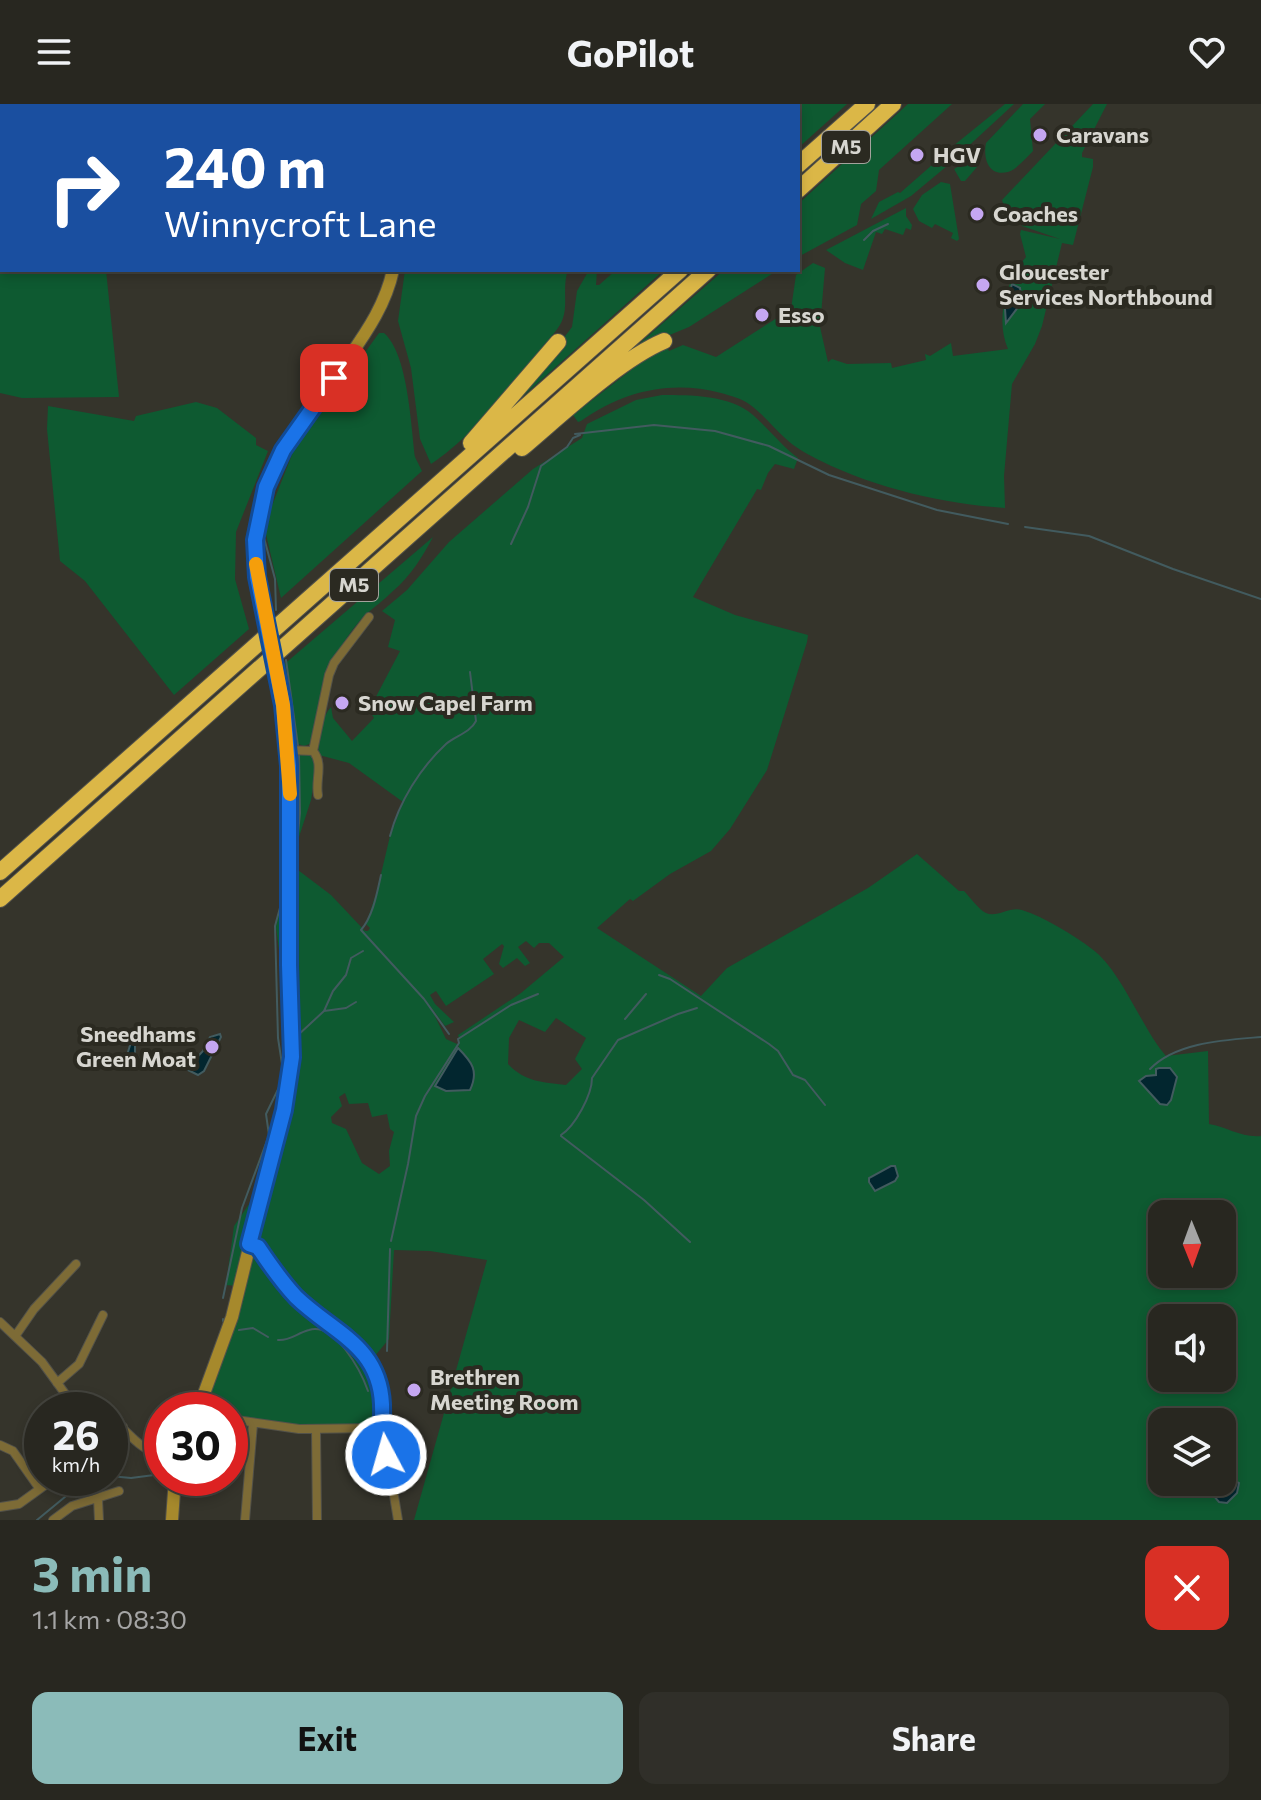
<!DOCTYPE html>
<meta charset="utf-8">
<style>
:root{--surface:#282720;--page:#302f29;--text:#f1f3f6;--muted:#a5a5a5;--line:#44443e;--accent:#8bbbb9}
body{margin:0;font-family:Commissioner,sans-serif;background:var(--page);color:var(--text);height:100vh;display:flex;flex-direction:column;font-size:30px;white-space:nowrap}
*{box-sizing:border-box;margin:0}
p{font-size:26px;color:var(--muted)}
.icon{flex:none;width:44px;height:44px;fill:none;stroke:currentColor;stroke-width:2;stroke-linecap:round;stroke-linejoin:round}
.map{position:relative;height:1416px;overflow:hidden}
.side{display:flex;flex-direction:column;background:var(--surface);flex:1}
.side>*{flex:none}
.guide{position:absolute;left:0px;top:0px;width:800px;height:168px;box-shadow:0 4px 12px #0003,0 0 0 2px var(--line);background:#1a4fa0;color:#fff;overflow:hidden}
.needle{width:52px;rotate:179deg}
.tools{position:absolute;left:1148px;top:1096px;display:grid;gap:16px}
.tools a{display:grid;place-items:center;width:88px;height:88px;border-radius:16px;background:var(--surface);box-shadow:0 4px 12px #0003,0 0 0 2px var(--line);font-size:40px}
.speed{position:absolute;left:24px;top:1288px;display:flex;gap:16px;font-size:40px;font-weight:700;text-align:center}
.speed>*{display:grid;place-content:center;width:104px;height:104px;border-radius:50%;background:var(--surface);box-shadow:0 4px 12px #0003,0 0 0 2px var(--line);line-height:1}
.speed small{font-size:20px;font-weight:400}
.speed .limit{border:12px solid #d22;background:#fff;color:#111}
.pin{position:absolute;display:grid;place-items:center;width:68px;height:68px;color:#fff;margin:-34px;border-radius:16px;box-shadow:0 4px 12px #0006}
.me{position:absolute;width:88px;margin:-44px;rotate:354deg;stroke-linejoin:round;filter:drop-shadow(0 0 6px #0008)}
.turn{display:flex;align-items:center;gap:28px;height:168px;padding:0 32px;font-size:36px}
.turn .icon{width:104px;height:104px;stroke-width:2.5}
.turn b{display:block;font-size:56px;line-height:68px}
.round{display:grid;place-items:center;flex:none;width:84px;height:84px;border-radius:16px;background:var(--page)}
.headline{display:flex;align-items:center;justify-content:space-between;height:136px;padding:0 32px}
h1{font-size:48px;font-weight:700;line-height:60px;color:var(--accent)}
.action{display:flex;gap:16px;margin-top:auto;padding:16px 32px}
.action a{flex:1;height:92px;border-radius:16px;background:var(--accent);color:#111;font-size:32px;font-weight:700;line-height:92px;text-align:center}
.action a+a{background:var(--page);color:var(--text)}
header{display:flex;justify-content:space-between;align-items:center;height:104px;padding:0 32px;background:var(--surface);font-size:36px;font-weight:700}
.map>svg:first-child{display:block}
</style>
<header><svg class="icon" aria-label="menu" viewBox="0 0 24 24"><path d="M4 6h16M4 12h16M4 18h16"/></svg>GoPilot<svg class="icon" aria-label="heart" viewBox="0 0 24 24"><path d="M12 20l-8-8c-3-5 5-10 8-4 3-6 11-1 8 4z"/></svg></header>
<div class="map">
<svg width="1261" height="1416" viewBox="0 0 1261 1416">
<rect width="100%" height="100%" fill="#35342b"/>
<path fill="#0e5a31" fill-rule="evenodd" d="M0,0L27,2H2V166H106L119,293L22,294L0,289Z
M747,0H847L798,44V2Z
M908,0H952L879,66L876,87L861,100L857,121L798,153V100Z
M1005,0H1014L949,60L942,51Z
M1023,0H1045L1030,15L1033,47C1026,54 1017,65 1008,68C988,73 983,54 986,39Z
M1093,0H1107L1082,49V53L1093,55V63L1073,141L1062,139L1042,222L1035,240L1012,280L1004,372L1005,404C945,400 875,384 821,357C809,351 795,344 785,334C773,323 763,310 749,300C741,294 731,292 721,289C670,276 624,287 581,317L578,318L573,311L644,256L667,242L669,247L683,241L716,253L791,205L796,171L813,159L825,164L820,223L828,258L832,255L847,260L891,259L892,264L926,256L925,250L930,252L951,239L953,252L1008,245C995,216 1006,176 1026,153L1020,130L1021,126L1060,135L1022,122L1019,112L1005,105L1002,96Z
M940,54L947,62L911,92L871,115L879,98L898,88L900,89Z
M969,56L976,58L977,63L965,77H961L954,65Z
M941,78L950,80L959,135L957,137L951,134L953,129L935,120L932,124L919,117L913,105L922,91Z
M906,104V112L912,121L911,126L906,124L903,131L885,125L882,130L876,128L863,166L845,159L826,146Z
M405,166H568C562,183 568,200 563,214C560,224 551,232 545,240C516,278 471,334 431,360L420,335L411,264L398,217Z
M589,166H597L596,181H599L616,166H664L511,303L572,223L577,187Z
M724,166H778L689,223L655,237L602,272Z
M379,229H384C408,250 411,321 415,353L422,367L281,494L264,422L293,348Z
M662,291C690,291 731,291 753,311C769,325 781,341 798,354L794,365L775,360L768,369L761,386L757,385L756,387L693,493L735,511L808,531L807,538L767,666L730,725L711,747L670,770L633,797L630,795L597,824L701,892L727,864L868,784L917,750L959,787H964C970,793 978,805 986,809C997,814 1010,802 1022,806C1046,814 1072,830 1092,845C1121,866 1141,923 1166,952L1208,947L1209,1020C1227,1023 1242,1034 1261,1032V1416H414L487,1156L430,1147L394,1146L389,1235L374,1253L300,1192L258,1139L256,1134L288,997L293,653L308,648L317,657L311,696L299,733L294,763L331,791L365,827H368L370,824L366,820L377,787L390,732L403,698L349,659L319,651C317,634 320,616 331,603L333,614L352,637L374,614L369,606L400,547L388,543L395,516L382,507L407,486L449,438L533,365L582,334L587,320L636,296ZM526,837L534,844L539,839H549L564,853L521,889L458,931L460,937L458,944L457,940L446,935L430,902L445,922L454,918L435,900L430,891L436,887L446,902L494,870L483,855L502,840L504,842L499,860L503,864L517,854L525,862L530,859L518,843ZM556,914L586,934L575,955L582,965L566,981C542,978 525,978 508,960L509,934L519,916L545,928ZM345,989L349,1000L368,999L372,1013L387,1010L390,1025L394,1028L389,1047L390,1062L379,1070L362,1059L346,1025L332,1019L331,1013L342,1002L339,993ZM1162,1110H1222V1170H1162ZM1162,1214H1222V1274H1162ZM1162,1318H1222V1378H1162Z
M196,298L217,304L256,334V341L268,347L236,428L235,475L249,525L174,591L85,477L60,457L47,325L48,302L134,317L136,312Z
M433,433C423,452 410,473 393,487C384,496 374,503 365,511C329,549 321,590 312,639L304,642L293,638L281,563Z
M282,753L287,755L289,962L237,1182L226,1181L234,1122L256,1090L285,962L283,877L276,823L282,787Z
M255,1147L279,1175L340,1230L374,1267L378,1295L377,1311L371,1319L307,1323L230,1312V1306H209L206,1302L252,1148Z"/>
<path fill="#02262f" stroke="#425b5f" stroke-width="2" d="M1012,180L1020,184L1022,198L1006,219L1005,205Z
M135,925V950L143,957L190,961L203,947L210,933L220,930L221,933L204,967L198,971L186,965L128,959V948Z
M458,944C472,958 479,967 470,986L446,987L435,982Z
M1159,964H1170L1177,973L1171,996L1167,1001L1160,1000L1139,977L1146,972L1156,971V965Z
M891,1062H895L898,1072L895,1077L875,1087L869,1078V1074Z
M1229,1374L1239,1379L1237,1389L1227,1399L1219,1398L1213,1391L1223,1375Z"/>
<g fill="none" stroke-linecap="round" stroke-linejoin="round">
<path stroke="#425b5f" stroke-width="2" d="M864,136L873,127L888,120
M575,330L654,321L715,327L769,342L829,371L937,406L1008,420
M268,405L274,387
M1025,423L1089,432L1173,465L1261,495
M263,430L275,475L276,506
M511,440L528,403L541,362L567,343L573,334L580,331
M286,556L298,642
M390,732C399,698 420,664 446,640C455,632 470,629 476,617L470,568
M296,750L300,709L299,651
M381,771C377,789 373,812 361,826L424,895L449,930
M659,871L670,875L769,940L778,947L793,971L805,976L825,1001
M324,907L333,887L346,871L351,854L363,847
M625,915L646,890
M297,932L324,907L346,904L356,898
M1150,965C1176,938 1225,936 1261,933
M561,1031C575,1022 592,991 592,974L618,936L678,910L697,904
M561,1032L644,1096L690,1138
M391,1137L408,1060L416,1012L425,992L459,939L458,935L511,901L538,890
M223,1194L242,1104L269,1031L266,1010L284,973L278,934L275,822L284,789
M223,1217V1215
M239,1226L253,1224L268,1233
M278,1236C290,1237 297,1229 309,1226C335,1218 361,1267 368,1287
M387,1247L390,1145
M110,1343L116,1336
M110,1372L131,1374L162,1370
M37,1416L77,1383L85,1384L98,1374"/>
<g stroke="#525149" stroke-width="10">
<path id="street" d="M288,646L313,647
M318,691C315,676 324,660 313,647L329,571L334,559L369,513
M249,1140L258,1143L297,1194L363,1249L374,1263L379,1275L381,1291L382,1317L380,1324
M0,1218L42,1258L66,1291L97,1306
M16,1231L34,1205L76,1160
M57,1279L79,1260L103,1211
M110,1314C130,1328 137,1345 162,1351
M230,1315L299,1325L380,1324
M380,1324L384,1331L398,1416
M316,1326L317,1416
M110,1337L123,1323
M0,1341L13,1347L39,1384
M98,1395L99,1416
M0,1403L19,1400L55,1374
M53,1416L72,1402L119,1387
M245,1416L253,1320"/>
</g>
<g stroke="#525149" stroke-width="14">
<path id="secondary" d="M397,0V2
M261,497C240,388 290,337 349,253C368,226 386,199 393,166
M198,1306L232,1213L291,973L290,688L283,601
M172,1416L175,1374"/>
</g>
<g stroke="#525149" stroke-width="18">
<path id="highway" d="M798,61L867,0
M798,86L893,0
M471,339L558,238
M522,344C560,312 619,256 664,237
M0,768L680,166
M0,795L708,166"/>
</g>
<use href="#street" stroke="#7d6b36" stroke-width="8"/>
<use href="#secondary" stroke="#a6892c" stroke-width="12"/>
<use href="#highway" stroke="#dbb747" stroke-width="16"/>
<g stroke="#525149" stroke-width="14" stroke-linecap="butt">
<path id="secondary-bridge" d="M261,497L283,601"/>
</g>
<use href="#secondary-bridge" stroke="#a6892c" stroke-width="12"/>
</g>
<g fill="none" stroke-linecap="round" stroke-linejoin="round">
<g stroke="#114b97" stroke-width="20">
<path id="route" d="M334,274L283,346L266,383L255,436L257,473L283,601L289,662V861L292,953L284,1006L249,1140L258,1143C270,1161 282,1178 296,1193C333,1229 379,1241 382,1300C382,1308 383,1316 380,1324L384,1331L386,1351"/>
</g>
<use href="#route" stroke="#1a73e8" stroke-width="14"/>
<path stroke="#f59e0b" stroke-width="14" d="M256,460L283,601L290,690"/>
</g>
<g fill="#c5a7f1" stroke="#2b2a21" stroke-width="3">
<circle cx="1040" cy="31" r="8"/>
<circle cx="917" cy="51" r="8"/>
<circle cx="977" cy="110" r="8"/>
<circle cx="983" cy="181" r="8"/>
<circle cx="762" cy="211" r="8"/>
<circle cx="342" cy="599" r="8"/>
<circle cx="212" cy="943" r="8"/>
<circle cx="414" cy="1286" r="8"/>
</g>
<g text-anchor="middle" stroke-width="8" stroke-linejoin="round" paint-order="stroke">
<g fill="#2b2a21" stroke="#a3a29c" stroke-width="2">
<rect x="822" y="27" width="48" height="32" rx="6"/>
<rect x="330" y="465" width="48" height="32" rx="6"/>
</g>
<g font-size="20" font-weight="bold" fill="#d7d6d0">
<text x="846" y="50">M5</text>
<text x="354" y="488">M5</text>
</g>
<g font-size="22" font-weight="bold" fill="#d7d6d0" stroke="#2b2a21" text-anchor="start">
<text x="1056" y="39">Caravans</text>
<text x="933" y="59">HGV</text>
<text x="993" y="118">Coaches</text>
<text x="999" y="176">Gloucester<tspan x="999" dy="25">Services Northbound</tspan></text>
<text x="778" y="219">Esso</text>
<text x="358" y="607">Snow Capel Farm</text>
<text x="196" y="938" text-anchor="end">Sneedhams<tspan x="196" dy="25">Green Moat</tspan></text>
<text x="430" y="1281">Brethren<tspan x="430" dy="25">Meeting Room</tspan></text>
</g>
</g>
</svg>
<div class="tools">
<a><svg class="needle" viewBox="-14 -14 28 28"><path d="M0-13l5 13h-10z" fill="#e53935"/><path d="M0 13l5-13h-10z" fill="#a5a5a5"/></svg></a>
<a><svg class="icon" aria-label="sound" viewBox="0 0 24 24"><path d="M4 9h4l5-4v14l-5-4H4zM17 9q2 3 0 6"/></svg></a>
<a><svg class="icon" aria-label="layers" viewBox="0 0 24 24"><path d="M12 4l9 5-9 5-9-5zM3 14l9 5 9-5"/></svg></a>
</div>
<div class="speed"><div>26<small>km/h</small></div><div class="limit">30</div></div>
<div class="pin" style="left:334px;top:274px;background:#d93025"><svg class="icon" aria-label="arrive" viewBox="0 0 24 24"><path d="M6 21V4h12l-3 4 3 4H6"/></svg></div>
<svg class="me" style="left:386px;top:1351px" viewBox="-20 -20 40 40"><circle r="17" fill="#1a73e8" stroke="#fff" stroke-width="3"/><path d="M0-11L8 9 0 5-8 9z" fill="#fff"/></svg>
<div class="guide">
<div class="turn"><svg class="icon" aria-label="right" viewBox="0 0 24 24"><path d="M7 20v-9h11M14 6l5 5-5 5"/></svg><div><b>240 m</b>Winnycroft Lane</div></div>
</div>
</div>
<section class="side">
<div class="headline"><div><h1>3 min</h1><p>1.1 km · 08:30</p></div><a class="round" style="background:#d93025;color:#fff"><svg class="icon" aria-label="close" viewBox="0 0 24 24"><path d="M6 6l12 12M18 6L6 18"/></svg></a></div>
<div class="action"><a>Exit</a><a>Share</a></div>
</section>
